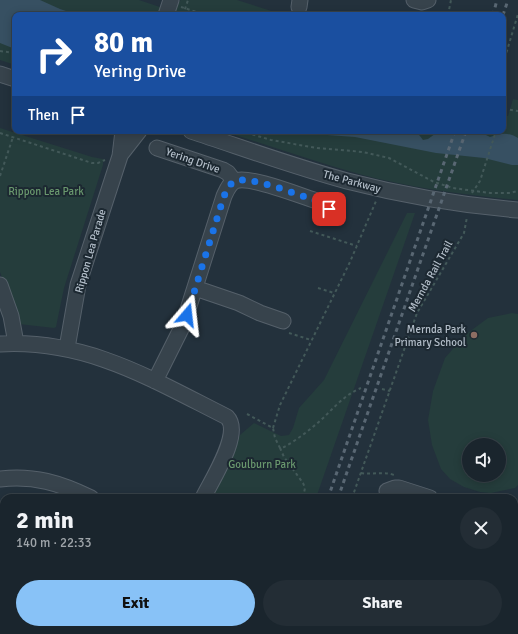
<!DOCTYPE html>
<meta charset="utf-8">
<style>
:root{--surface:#1a252d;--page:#232d35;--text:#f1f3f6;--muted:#9fa5aa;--line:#384249;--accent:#88c2f7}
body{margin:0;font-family:Signika,sans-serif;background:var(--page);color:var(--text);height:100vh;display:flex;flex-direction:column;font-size:15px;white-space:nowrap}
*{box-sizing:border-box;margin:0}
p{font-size:13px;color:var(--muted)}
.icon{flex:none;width:22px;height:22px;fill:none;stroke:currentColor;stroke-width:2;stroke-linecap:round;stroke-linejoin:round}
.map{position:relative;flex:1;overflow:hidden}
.details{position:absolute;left:0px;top:494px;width:518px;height:140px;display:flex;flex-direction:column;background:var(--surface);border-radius:12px 12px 0 0;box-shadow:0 2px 10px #0003,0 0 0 1px var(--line)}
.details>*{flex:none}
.banner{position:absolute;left:12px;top:12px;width:494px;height:122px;border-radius:8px;box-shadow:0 2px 10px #0003,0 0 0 1px var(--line);background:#1a4fa0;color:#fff;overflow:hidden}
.controls{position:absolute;left:462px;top:438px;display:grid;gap:8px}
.controls a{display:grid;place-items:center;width:44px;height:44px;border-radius:50%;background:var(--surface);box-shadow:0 2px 10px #0003,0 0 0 1px var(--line);font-size:20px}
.pin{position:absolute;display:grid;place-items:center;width:34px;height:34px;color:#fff;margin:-17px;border-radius:8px;box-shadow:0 2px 6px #0006}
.me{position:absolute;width:44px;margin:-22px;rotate:17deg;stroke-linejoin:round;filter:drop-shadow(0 0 3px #0008)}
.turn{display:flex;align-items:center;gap:14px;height:84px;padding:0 16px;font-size:18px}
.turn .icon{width:52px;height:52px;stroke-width:2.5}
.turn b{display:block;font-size:28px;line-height:34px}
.then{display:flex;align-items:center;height:38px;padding:0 16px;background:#0003;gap:8px;font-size:15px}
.round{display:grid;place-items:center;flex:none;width:42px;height:42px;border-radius:21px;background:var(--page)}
.head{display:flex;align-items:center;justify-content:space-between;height:68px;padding:0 16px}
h1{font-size:24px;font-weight:700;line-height:30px}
.cta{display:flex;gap:8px;margin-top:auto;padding:8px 16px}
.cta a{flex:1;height:46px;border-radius:24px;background:var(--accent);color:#111;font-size:16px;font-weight:700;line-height:46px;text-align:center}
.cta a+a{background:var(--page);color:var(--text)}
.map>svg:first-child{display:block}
</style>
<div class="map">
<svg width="518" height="634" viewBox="0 0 518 634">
<rect width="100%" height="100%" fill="#23313c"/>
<path fill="#253d3c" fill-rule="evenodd" d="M0,0H139L163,8L160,15H15V65L0,60Z
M181,0H237L284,15H173L176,4Z
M513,99L518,100V200C465,195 411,188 359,174C313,161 268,145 222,131H503V115L508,116Z
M0,128L92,157L103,159V165L64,288L56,327L54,328L19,324L0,272Z
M407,213H415L316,498H208L240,435L254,423L281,436L289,435L293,428L299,408L324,380Z
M512,313L518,314V485L515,488L491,493L480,492L464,487L450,479L441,469L432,445L428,420L433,391L445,358L465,335L488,318ZM469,445H499V475H469Z
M514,603L518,605V634H499L500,630H514Z
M142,630H270L269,634H140Z"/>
<path fill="#375062" d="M0,0H40L60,9L78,15H15V49L0,43Z
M306,131H416L423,140L428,139L439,131H478L490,137C501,133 508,132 518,138V165H512L484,158L436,153L355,137L327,135Z"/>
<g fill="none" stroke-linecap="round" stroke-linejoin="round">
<g stroke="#55606a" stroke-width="17">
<path id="minor" d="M414,0L422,2L428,0
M299,7L300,0
M166,15L171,0
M0,74L15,79
M191,131C243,148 295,167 347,181C405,196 459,205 518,210
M157,148L223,170L228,173L234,181
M121,154L139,131
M0,285L11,316L16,343
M195,288L239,303L260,313L283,321
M0,344C87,339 153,380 227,417C243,433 211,481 203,498
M67,348L78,285L120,156L123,131
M155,381L183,325L224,196C227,190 229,184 235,181C248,175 298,195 314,200L322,204L335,217
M0,479C34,475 60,483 91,498
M391,498L387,491L395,488H399L430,498
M514,546L518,534
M0,617L4,616
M56,630L64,634
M394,630L407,634
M134,634L136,630
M339,634L341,630
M485,634L486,630"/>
</g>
<path stroke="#435959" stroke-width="2" stroke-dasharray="3 3" stroke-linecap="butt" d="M181,7L203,14L212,15
M183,15L188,0
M213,15L233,14L241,15
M448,15L451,0
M0,51L15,53
M503,64L518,14
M504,109L518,111
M241,131L271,140L317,148L363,152L389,158L434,182L453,188L490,193H510L518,191
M0,133L92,163H98L105,160
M0,176L13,137
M472,193L480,181L496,131
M310,231L357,246
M318,288L334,293
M289,333L311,340
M382,389L390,391
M247,414L273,428L275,438L280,448L284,447C297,440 311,429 322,419C334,408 344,395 361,388
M273,428L280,405L350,262L376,201
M280,448L284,457L303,483L305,488L303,498
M361,473C373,475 382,471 394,475
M352,498L417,313L464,233L467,217
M248,634L251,630
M306,634L308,630"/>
<use href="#minor" stroke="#37434c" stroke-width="15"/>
<path stroke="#596773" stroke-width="3" stroke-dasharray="4 4" stroke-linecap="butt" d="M493,15L497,0
M503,15L508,0
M328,498L455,131
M338,498L466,131
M281,634L282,630
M290,634L291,630"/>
</g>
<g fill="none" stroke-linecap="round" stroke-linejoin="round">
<path stroke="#1a73e8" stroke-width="7" stroke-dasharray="0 12.6" d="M187,315L224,196C227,190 229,184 235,181C249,175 298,195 314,200L322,204L329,209"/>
</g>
<circle fill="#8d6e63" stroke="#1c2831" stroke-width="1.5" cx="474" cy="335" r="4"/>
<g text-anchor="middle" stroke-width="4" stroke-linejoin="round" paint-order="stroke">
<g font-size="11" fill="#b2bdc8" stroke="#1c2831">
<text transform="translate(193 160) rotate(19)" y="4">Yering Drive</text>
<text transform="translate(352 181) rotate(15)" y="4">The Parkway</text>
<text transform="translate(90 251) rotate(-74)" y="4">Rippon Lea Parade</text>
<text transform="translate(430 276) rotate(-61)" y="4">Mernda Rail Trail</text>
</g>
<g font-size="11" fill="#6a986e" stroke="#1c2831">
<text x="46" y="195">Rippon Lea Park</text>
<text x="262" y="468">Goulburn Park</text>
</g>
<g font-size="11" fill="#b2bdc8" stroke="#1c2831" text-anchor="end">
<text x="466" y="333">Mernda Park<tspan x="466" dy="13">Primary School</tspan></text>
</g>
</g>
</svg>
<div class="controls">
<a><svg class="icon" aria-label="sound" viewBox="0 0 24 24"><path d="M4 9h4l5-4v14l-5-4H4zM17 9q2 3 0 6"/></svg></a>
</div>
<div class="pin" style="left:329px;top:209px;background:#d93025"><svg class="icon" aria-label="arrive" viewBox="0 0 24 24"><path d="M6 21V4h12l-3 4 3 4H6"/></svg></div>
<svg class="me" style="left:187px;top:315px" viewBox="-20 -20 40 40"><path d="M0-17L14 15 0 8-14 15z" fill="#1a73e8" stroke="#fff" stroke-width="4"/></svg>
<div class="banner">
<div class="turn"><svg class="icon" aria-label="right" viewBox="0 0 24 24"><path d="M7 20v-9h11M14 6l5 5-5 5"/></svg><div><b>80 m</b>Yering Drive</div></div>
<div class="then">Then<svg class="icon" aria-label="arrive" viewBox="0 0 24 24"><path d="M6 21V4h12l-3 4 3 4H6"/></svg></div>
</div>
<section class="details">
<div class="head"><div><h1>2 min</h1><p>140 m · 22:33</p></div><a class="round"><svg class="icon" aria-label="close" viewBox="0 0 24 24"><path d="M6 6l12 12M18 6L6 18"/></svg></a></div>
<div class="cta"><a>Exit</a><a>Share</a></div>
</section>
</div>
